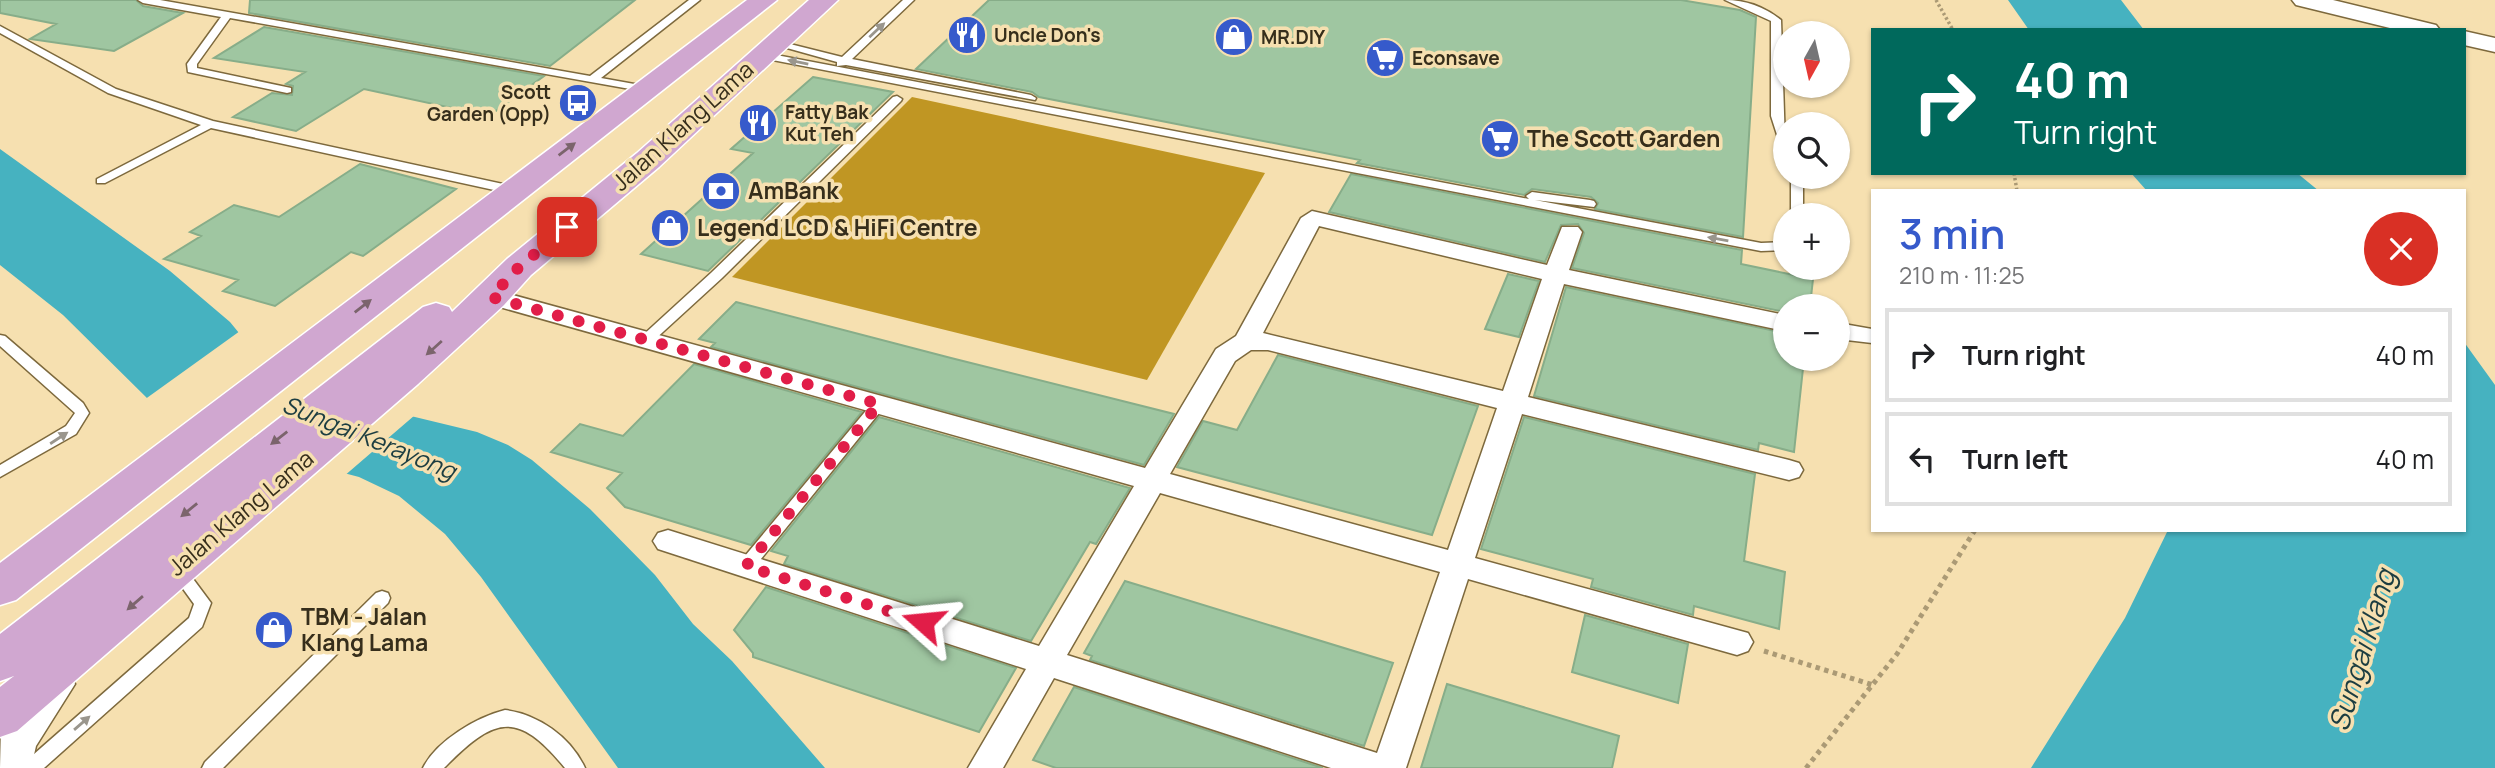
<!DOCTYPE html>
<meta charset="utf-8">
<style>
:root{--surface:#fff;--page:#f2f2f2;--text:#202124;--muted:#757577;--line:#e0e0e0;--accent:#365acb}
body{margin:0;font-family:Manrope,sans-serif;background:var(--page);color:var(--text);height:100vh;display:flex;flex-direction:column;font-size:26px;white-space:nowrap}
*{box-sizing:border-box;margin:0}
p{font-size:23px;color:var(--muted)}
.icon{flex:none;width:38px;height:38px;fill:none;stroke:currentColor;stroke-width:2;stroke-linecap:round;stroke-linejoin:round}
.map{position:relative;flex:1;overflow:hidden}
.details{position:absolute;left:1871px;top:189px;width:595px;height:343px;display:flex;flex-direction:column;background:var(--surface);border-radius:0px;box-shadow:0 2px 5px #0004}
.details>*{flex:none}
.guide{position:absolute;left:1871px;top:28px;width:595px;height:147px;border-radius:0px;box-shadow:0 2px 5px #0004;background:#00695c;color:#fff;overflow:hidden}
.needle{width:46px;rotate:188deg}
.tools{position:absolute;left:1773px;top:21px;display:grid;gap:14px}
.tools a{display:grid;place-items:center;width:77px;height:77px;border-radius:50%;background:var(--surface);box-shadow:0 2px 5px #0004;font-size:35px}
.pin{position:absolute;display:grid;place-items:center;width:60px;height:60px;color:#fff;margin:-30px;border-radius:14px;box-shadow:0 4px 10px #0006}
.me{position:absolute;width:77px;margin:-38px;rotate:288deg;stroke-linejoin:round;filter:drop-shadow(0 0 5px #0008)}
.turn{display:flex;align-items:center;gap:24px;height:147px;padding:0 28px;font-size:32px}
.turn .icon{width:91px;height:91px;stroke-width:2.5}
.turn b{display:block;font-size:49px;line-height:60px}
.round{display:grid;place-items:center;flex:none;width:74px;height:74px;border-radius:37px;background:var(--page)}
.summary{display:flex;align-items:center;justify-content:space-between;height:119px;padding:0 28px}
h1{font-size:42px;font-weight:600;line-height:52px;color:var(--accent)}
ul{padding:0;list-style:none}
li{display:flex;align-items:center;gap:21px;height:94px;margin:0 14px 10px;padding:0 14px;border:4px solid var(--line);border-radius:0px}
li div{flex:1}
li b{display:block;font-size:26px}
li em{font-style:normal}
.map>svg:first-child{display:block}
</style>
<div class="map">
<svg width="2495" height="768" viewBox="0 0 2495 768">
<rect width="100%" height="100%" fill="#f6e0b0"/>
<path fill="#c09623" d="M912,97L1265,173L1147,380L732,277Z"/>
<path fill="#46b2c0" d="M2008,0H2121L2144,30H2029Z
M0,149L170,271L230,322L261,360L357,403L477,432L508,445L532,460L590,509L655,575L693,624L732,661L825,768H618L481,577L445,534L399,496L359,477L283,457L150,401L63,315L0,265Z
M2131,173H2297L2319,191H2147Z
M2464,342L2495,385V768H2031L2125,618L2168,530H2464Z"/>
<path fill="#f6e0b0" d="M240,331L263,357L310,381L358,400L415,415L343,477L281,461L186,429L144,400Z"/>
<path fill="#9fc6a1" stroke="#87ad89" stroke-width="2" d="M0,0H136L143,6L183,13L114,51L30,39L56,24L0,13Z
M250,0H635L550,66L249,13Z
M989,0H1681L1740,10L1756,17L1743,237L1595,209L1598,203L1591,197L1532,189L1524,195L1357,163L1360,160L1039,97L1032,92L916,69Z
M264,27L544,76L489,116L364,89L296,131L233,117L272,93L292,95L293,86L286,84L305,72L214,58Z
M813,77L893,92L708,271L641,254L753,153L731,149Z
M360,164L456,189L363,256L351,252L275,306L223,291L238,280L164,259L201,236L190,232L234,205L279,217Z
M1351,174L1742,250L1741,264L1813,279L1810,306H1785V312L1572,268L1584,233L1578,224L1561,225L1545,262L1329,212Z
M1508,274L1539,281L1519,337L1485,329Z
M1566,287L1785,333V359H1804L1794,452L1759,443L1758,450L1534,396Z
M736,302L951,358L1174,414L1144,465L711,347L715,343L699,339Z
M1278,355L1478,406L1432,535L1177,467L1203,421L1237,430Z
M694,364L862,412L751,545L625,507L607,488L622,473L551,452L580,424L623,436Z
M879,417L1130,488L1096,544L1090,542L1031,641L784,564L788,556L771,551Z
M1524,417L1755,474L1744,561L1785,572L1779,629L1694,606L1693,615L1591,587L1593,579L1481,549Z
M1125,581L1393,663L1364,746L1090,660L1092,656L1084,653Z
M766,587L1016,668L979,732L753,657V653L734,630Z
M1585,615L1688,644L1678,703L1572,672Z
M1447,684L1619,736L1612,768H1421Z
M1074,687L1323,768H1056L1033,760Z"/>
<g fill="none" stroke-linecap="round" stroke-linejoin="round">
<g stroke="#7d693d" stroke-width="3">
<path id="service" d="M138,0H160L590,76L689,0H700L601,78L651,87V91L647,92L230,18L197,64V68L291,88V92L287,93L188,72L187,64L221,17L143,3Z
M903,0H914L852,59L1031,95L1036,98L1035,100L846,65L837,66V62L769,43L774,40L842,57Z
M1725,0C1746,0 1765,7 1781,20L1785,144L1779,141L1771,116V21Z
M0,26L116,89L213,121L512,186L518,190L512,194L211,128L105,183H97V179L201,125L108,93L0,33Z
M761,52L1529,199L1526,196L1532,192L1590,200L1594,201L1596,204L1594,207L1535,200L1761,243L1785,242V250L1761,251L757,57L756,55Z
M897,96L902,99L901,101L722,278L652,342H642L640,339L642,336L712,272L893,97Z
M1791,177H1803V215H1791Z
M0,335L5,336L83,403L89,413L76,434L0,477V465L66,426L75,413L0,346Z
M879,399L884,401L886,404L884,407L752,570L746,572L740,570L738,566L740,562L874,401Z
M176,562L182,564L211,603L202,627L44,768H22L25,762L189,618L194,604L168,568L170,564Z
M382,591L388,593L390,598L388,603L223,768H202L205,762L376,593Z
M505,710C538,714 571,737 585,768H565C517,709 494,717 444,768H423C436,741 477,717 505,710Z"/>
</g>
<g stroke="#7d693d" stroke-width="3">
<path id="minor" d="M1312,211L1547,265L1562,227H1578L1582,232L1569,270L1785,315V331L1564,284L1528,397L1789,460L1799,463L1803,470L1799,477L1789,480L1522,414L1475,558L1748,633L1753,642L1748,651L1737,655L1468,579L1406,768H1331L1054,678L1003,768H968L1026,669L658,549L653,541L658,533L668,530L1039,646L1134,486L482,302L479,297L482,292L491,289L1145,468L1216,349L1236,336L1301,218ZM1319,226L1542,279L1503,391L1263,333ZM1251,350H1268L1497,408L1448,550L1170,474L1235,361ZM1160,493L1440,572L1377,753L1067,655Z
M1838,323L1872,329V343L1838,339Z"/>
</g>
<g stroke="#7d693d" stroke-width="3">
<path id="tertiary" d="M2292,0H2333L2436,25L2440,30H2398L2296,5Z
M2464,31L2495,38V52L2464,45Z
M54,667L69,672L75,684L36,746L31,768H0L1,727L39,672Z"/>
</g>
<g stroke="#fff" stroke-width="3">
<path id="primary" d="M747,0H777L16,600L0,605V563Z
M809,0H838L659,167L531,275L504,305L418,384L17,731L0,737V687L14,676L0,681V634L423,307L436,303L449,307L452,312L507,259L637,153Z"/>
</g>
<path stroke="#ab9a75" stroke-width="3.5" stroke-dasharray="2.5 2.5" stroke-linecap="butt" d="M1936,0L1953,30
M2014,173L2017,191"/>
<path stroke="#ab9a75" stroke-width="5" stroke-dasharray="4.5 4.5" stroke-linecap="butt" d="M1764,651L1873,685
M1806,768L1897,654L1975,530"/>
<use href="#service" fill="#fff" fill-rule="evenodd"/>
<use href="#minor" fill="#fff" fill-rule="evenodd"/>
<use href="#tertiary" fill="#fff" fill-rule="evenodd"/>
<use href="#primary" fill="#d0a7d0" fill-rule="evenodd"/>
</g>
<defs><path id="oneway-solid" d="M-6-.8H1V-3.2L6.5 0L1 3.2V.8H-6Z" transform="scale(1.75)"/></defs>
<g fill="#9a968d">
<use href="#oneway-solid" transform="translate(877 30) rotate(-43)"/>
<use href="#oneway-solid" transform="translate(798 62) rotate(-169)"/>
<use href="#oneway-solid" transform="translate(1718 239) rotate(-170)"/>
<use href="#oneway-solid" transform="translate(59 438) rotate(-33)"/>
<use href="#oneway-solid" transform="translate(82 723) rotate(-41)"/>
</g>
<g fill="#7b646c">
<use href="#oneway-solid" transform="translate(567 149) rotate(-37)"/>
<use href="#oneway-solid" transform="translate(363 306) rotate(-38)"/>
<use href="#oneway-solid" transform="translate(434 348) rotate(138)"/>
<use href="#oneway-solid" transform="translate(279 438) rotate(142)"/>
<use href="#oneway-solid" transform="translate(189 510) rotate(141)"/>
<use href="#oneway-solid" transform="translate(135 603) rotate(139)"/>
</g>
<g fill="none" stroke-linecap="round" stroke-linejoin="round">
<path stroke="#e11d48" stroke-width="12" stroke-dasharray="0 21.6" d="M567,227L519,267L491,297L879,404L746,566L923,622"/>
</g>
<defs>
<g id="restaurant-disc" transform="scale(2.0125)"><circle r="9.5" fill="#365acb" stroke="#f6e0b0"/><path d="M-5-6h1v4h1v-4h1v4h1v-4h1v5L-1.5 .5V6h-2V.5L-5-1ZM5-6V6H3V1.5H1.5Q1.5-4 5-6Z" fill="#fff"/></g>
<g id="shop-disc" transform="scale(2.0125)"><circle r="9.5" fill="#365acb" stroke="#f6e0b0"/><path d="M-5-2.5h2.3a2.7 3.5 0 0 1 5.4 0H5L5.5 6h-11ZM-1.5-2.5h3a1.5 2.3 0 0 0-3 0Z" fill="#fff"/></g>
<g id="supermarket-disc" transform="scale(2.0125)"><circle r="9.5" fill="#365acb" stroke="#f6e0b0"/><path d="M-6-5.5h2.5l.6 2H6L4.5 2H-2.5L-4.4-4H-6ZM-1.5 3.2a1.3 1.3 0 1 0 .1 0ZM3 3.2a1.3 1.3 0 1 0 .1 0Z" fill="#fff"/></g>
<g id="bus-disc" transform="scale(2.0125)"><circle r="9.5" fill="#365acb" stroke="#f6e0b0"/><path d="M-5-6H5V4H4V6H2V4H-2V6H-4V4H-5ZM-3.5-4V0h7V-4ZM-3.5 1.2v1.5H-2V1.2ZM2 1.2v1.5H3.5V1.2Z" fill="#fff"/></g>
<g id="bank-disc" transform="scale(2.0125)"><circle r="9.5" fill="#365acb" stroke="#f6e0b0"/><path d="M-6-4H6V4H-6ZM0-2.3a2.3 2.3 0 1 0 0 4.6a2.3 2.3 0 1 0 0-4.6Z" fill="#fff"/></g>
</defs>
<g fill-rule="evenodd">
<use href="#restaurant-disc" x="967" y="35"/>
<use href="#shop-disc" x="1234" y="37"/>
<use href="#supermarket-disc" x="1385" y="58"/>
<use href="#bus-disc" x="578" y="103"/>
<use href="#restaurant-disc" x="758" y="123"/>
<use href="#supermarket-disc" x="1500" y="139"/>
<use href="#bank-disc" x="721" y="191"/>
<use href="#shop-disc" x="670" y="228"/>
<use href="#shop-disc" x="274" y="630"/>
</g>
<g text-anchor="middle" stroke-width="7" stroke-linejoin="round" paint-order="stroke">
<g font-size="19" font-weight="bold" fill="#362e1b" stroke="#f6e0b0" text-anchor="start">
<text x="994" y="42">Uncle Don's</text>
<text x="1261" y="44">MR.DIY</text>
<text x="1412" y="65">Econsave</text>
<text x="551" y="99" text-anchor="end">Scott<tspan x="551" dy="22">Garden (Opp)</tspan></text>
<text x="785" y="119">Fatty Bak<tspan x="785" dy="22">Kut Teh</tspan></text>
</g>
<g font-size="23" fill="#362e1b" stroke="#f6e0b0">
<text transform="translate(683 126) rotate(-42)" y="8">Jalan Klang Lama</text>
<text transform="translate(241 513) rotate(-40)" y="8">Jalan Klang Lama</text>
</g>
<g font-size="23" font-weight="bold" fill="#362e1b" stroke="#f6e0b0" text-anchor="start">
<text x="1527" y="147">The Scott Garden</text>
<text x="748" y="199">AmBank</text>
<text x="697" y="236">Legend LCD &amp; HiFi Centre</text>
<text x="301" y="625">TBM - Jalan<tspan x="301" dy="26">Klang Lama</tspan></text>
</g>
<g font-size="24" font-style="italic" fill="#1c3d41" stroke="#f6e0b0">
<text transform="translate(369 438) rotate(22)" y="8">Sungai Kerayong</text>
</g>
<g font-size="28" font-style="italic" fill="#1c3d41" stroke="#f6e0b0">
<text transform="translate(2362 650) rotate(-73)" y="10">Sungai Klang</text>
</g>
</g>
</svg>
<div class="tools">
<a><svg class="needle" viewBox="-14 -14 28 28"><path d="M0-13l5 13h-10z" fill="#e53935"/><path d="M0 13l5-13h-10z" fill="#757577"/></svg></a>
<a><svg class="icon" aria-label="search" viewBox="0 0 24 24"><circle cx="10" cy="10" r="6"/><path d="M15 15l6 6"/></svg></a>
<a>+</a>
<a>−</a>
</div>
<div class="pin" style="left:567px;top:227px;background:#d93025"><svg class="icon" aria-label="arrive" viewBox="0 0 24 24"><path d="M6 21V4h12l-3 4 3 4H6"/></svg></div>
<svg class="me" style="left:923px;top:622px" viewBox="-20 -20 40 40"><path d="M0-17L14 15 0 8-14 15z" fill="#e11d48" stroke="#fff" stroke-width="4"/></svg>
<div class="guide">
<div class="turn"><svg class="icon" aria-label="right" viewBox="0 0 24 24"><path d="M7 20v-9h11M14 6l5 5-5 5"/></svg><div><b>40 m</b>Turn right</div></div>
</div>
<section class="details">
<div class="summary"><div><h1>3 min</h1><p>210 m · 11:25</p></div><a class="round" style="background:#d93025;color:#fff"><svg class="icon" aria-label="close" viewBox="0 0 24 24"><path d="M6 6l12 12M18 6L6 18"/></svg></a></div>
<ul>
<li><svg class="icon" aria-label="right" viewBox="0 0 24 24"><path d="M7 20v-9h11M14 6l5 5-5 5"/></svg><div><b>Turn right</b></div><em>40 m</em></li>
<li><svg class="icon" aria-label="left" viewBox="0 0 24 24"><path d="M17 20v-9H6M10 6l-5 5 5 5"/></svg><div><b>Turn left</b></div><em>40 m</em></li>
</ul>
</section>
</div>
